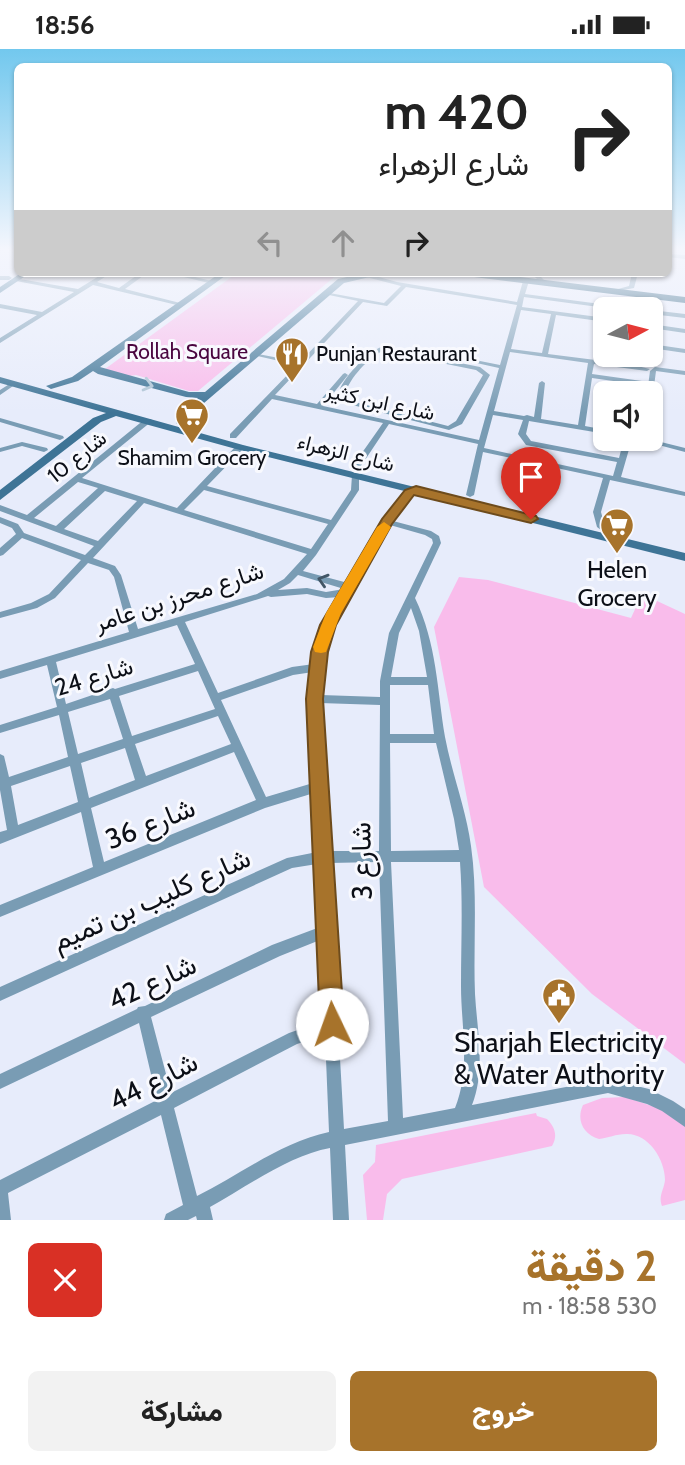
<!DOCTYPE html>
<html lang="ar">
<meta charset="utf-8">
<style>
:root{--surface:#fff;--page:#f2f2f2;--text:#222;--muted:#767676;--accent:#a7732b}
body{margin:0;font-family:Cabin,Vazirmatn,sans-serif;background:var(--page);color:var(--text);direction:rtl;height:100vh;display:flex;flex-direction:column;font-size:26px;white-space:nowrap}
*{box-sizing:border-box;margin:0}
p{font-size:23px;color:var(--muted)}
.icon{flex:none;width:38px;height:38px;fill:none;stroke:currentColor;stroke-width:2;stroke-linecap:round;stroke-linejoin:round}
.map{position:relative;height:1171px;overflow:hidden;direction:ltr}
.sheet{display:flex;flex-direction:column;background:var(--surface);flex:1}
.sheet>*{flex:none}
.hud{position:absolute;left:14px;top:14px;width:658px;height:214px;border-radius:10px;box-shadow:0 2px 5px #0004;direction:rtl;background:#fff;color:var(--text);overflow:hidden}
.needle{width:46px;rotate:83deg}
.fabs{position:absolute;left:593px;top:248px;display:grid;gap:14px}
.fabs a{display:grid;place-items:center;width:70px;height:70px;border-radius:10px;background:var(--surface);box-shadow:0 2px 5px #0004;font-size:35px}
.pin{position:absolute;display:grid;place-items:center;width:60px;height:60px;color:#fff;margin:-72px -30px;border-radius:50% 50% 50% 0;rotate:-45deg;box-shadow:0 0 7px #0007}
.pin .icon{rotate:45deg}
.me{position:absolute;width:77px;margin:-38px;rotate:357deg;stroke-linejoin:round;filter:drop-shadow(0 0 5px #0008)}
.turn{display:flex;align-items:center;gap:24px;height:147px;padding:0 28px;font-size:32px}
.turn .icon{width:91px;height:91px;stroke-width:2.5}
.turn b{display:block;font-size:49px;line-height:60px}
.lanes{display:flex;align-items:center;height:66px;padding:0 28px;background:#0003;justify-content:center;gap:35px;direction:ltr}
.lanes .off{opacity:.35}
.round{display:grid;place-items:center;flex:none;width:74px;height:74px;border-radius:10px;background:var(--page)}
.overview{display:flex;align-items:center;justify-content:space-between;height:119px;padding:0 28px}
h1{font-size:42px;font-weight:800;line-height:52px;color:var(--accent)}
.button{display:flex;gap:14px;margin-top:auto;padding:14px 28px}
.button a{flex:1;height:80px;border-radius:10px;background:var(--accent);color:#fff;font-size:28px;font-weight:800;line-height:80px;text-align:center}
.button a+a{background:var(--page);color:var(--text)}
.status{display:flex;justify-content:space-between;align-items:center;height:49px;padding:0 35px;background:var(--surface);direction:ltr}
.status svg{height:19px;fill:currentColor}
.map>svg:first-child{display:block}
</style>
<div class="status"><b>18:56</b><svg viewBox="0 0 49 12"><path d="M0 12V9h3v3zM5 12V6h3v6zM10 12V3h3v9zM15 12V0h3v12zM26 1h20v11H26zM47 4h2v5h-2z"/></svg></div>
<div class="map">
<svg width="685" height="1171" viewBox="0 0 685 1171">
<rect width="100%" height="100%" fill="#e7ecfb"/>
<path fill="#f9bceb" d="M237,224H339L198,342H189L136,326L129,327L105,320Z
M459,528L488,531L631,569L642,545L685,565V1015L592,945L484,838L434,578Z
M625,1048L661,1060L685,1077V1151L662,1157C658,1147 664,1141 665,1131C665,1110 648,1084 626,1085C616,1085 608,1089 599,1090C583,1085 576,1071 583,1056L602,1049Z
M536,1064L537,1067L547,1070C555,1078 558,1087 552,1097L402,1130L387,1145L383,1171H367L363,1126L375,1113L376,1096Z"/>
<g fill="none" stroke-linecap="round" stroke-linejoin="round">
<path fill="#799cb4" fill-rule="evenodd" d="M0,200H3L1,202Z
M668,205L685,206V210L668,208Z
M104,224H111L97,233L119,239L140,224H147L125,240L184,255L181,257L93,236L0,294V289L37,266L0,259V255L42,263L74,243L16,232L14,231V229L78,240Z
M167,224H178L216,233L213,235Z
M531,224H537L545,232L540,233Z
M632,224H638L634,239L618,242V240L629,237Z
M368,225L397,233L517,253L523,232L526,230L529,232L525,245L638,260L621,261L524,248L522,258L606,269V273L556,266L548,305L627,315V306H633V316L650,320L647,322L594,315L592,325L642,332L645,334L642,336L592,329L585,377L606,381V385L529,372L526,385L531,392L619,409L624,390H632L621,428L685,443V447L610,431L601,463L605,478L601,481L597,478L593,463L603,429L483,403L474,446L470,448L466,446L478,395L389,375L359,420H356L352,418L383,374L272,350L236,389H230V385L297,316L253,306V304L300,313L358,252L324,245V243L384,254L401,237L366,228L365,227ZM406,238L517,256L500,316L475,311L472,313L499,319L479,391L323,357L348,326L345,324L343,325L317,355L275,346L363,253L387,257ZM521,261L551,265L542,304L511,300ZM510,303L588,314L578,376L541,370L545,334L542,332L539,334L534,368L527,366L524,367L494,362ZM493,366L523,371L518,385L526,396L617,413L613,427L484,399Z
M0,227H9L12,229L9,231H0Z
M651,261L685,265V269L651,265Z
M651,275L685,280V284L651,279Z
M651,295L685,300V304L651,299Z
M381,298L480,318L490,326L462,375L449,381L337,352C336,335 365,305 381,298ZM382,302L476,321L483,326L456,372L448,377L343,350C348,331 365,312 382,302Z
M655,318L685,322V326L656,322L653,345L651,347V345H647L650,322Z
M11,334L16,335L0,346V341Z
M0,369L63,387L64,389L60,391L0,373Z
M145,370H151L152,372L82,429L177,459L237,396H240L244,398L243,400L207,437L331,471L351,441L352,426L356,424H359V441L316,506L303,522L348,534L383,473L401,445L413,439H419V443L407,449L393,472L431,482L439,487L441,494L415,549C437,595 437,640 445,688C452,725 466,760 471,797C478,846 473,896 475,945C477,981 486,1021 472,1056L608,1030L649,1040L673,1052L685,1060V1078L662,1062L647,1055L608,1044L345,1096L349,1171H333L330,1099C290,1106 246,1138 210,1158L213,1171H197L196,1167L188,1171H164L166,1165L183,1156L161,1066L8,1144L11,1171H0V1131L157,1051L139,974L0,1040V1025L137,960L138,958L145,957L272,896L320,878L317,815L292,819L0,952V938L287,809L317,803L314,744L265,759L0,868V856L93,818L81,763L0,795V783L7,781L0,741V705L4,707L9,728L68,708L59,666L0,684V676L57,658L47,616L0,630V622L129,583L114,528L109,521L88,514L55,549L37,559L0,569V563L31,554L49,545L81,511L22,489L3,506L0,507V499L16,485L12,479L0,474V468L18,475L24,484L85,506L94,497L0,462V456L27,466ZM78,433L98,439L56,477L34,469ZM204,441L328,475L311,500L184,461ZM105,442L137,452L98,492L64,480ZM144,454L307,505L284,530L257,545L138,580L121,526L115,517L93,509ZM390,476L425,486L432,490L433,494L389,584L380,632V648L321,646L325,603L333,576ZM298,526L344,540L326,543L307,539L278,541L290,534ZM307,545L326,549L340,548C327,569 317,589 314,615L292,618L218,644L185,573L268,547L271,548ZM411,559L419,582L427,628H391L399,584ZM177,576L195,615L115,640L113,639L66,655L56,613ZM198,622L215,660L132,687L119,647ZM313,623L310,650L313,734L266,748L221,651L293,626ZM390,636H428L434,685H390ZM110,650L123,690L78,705L68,663ZM320,654L380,656L379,802H329ZM218,667L231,695L146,727L135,695ZM390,694H436L454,770L459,801L391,802ZM125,699L135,731L89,749L81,714ZM234,703L256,751L104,813L91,759ZM70,717L78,753L18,776L11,737ZM379,813L388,1072L344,1080L333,885L335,882L333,878L329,814ZM391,813H460C463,854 461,895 461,937C461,977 471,1020 455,1059L403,1069ZM320,891L324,972L289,984L171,1044L151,968L280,907ZM325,986L329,1083C281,1093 240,1126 197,1147L174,1059L297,995Z
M636,390H649L685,399V403Z
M22,393L47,399L48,401L44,403L22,397L0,403V399Z"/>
<path fill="#3e7496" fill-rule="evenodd" d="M21,224H30L0,244V238Z
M220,224H229L100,318L189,343H205L338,230L356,226L354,224H387L344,234L190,366L185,376L181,377L176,374L182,362L198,349L186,348L98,325L93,322L78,332L51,340L46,337L72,328Z
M0,328L243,396L685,504V512L236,400L116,367L101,373L0,451V441L93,369L106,364L0,334Z"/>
<path fill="#1f5778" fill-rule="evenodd" d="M462,224H487L685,248V254L466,227Z"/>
</g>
<defs><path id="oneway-chevron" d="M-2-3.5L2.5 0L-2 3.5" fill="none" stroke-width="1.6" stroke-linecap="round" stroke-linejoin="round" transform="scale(1.75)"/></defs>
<use stroke="#aec4d4" href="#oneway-chevron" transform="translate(148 336) rotate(15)"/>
<use stroke="#425666" href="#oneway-chevron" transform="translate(323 531) rotate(-163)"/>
<linearGradient id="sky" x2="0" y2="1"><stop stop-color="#72c8ee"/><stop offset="0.55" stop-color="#f4f6fd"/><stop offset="1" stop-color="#f4f6fd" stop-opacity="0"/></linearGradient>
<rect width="685" height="364" fill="url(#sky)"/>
<path fill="#a7732b" stroke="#6d4b1c" stroke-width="2" d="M416,437L536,467L538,470L531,474L414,446L392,475L336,576L328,603L323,650L344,975L340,984L332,987L324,984L320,975L306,650L311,603L320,576L382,470L405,441Z"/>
<path fill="#f59e0b" d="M384,473L391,478L341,564L326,603L321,604L315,603L313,598L326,564L377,478Z"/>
<defs>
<g id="restaurant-pin" transform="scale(1.75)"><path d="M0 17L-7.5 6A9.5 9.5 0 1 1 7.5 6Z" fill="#a7732b" stroke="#f8f9fe"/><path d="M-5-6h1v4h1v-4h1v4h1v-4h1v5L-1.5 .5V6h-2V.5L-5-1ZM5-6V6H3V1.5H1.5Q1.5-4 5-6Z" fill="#fff"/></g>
<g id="supermarket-pin" transform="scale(1.75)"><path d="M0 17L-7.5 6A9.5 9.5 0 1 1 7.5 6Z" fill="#a7732b" stroke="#f8f9fe"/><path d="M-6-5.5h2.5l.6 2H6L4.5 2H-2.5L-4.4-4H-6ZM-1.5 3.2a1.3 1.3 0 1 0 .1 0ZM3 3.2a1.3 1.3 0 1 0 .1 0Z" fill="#fff"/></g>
<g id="civic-pin" transform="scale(1.75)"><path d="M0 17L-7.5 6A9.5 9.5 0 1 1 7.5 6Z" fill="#a7732b" stroke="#f8f9fe"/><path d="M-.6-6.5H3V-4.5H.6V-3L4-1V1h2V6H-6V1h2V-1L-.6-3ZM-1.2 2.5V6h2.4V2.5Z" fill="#fff"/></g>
</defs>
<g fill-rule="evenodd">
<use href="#restaurant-pin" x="292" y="305"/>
<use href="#supermarket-pin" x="192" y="366"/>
<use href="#supermarket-pin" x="617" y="476"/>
<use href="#civic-pin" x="559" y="946"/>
</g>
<g text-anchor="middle" stroke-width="6" stroke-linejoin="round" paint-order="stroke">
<g font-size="21" fill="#4a0640" stroke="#f8f9fe">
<text x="187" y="310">Rollah Square</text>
</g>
<g font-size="21" fill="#0c0f17" stroke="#f8f9fe" text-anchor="start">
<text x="316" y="312">Punjan Restaurant</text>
<text x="192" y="416" text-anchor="middle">Shamim Grocery</text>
</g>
<g font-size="21" fill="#0c0f17" stroke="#f8f9fe">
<text transform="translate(380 353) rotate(12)" y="7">شارع ابن كثير</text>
<text transform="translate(346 404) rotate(14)" y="7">شارع الزهراء</text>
<text transform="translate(77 408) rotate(-39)" y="7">شارع 10</text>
</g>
<g font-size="24" fill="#0c0f17" stroke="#f8f9fe">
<text x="617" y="529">Helen<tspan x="617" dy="28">Grocery</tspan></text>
</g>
<g font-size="24" fill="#0c0f17" stroke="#f8f9fe">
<text transform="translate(179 548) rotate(-18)" y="8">شارع محرز بن عامر</text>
<text transform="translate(94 628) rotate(-17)" y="8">شارع 24</text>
</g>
<g font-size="28" fill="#0c0f17" stroke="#f8f9fe">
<text transform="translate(150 774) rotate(-22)" y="10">شارع 36</text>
<text transform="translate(361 812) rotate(-91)" y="10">شارع 3</text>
<text transform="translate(151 850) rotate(-24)" y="10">شارع كليب بن تميم</text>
<text transform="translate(152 933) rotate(-25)" y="10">شارع 42</text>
<text transform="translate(153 1032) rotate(-27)" y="10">شارع 44</text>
</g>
<g font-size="28" fill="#0c0f17" stroke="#f8f9fe">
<text x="559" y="1003">Sharjah Electricity<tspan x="559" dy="32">&amp; Water Authority</tspan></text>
</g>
</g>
</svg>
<div class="fabs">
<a><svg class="needle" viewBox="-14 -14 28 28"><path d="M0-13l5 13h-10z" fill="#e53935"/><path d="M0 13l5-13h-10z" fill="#767676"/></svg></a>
<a><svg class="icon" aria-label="sound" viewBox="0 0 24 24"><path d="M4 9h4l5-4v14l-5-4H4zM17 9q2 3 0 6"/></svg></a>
</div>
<div class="pin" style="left:531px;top:470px;background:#d93025"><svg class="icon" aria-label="arrive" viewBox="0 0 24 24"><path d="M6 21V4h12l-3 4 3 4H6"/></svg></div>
<svg class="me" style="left:332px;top:975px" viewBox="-20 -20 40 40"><circle r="19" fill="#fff"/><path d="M0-13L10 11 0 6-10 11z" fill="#a7732b"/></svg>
<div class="hud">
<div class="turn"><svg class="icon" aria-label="right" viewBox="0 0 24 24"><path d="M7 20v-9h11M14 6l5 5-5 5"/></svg><div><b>420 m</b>شارع الزهراء</div></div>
<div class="lanes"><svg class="icon off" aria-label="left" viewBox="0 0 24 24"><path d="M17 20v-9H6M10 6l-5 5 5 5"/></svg><svg class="icon off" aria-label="ahead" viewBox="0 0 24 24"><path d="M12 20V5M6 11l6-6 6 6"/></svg><svg class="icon" aria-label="right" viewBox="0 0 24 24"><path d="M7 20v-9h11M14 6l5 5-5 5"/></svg></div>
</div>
</div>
<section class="sheet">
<div class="overview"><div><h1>2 دقيقة</h1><p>530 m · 18:58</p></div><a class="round" style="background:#d93025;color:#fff"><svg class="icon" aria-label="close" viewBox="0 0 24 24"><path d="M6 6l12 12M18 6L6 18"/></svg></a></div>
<div class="button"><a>خروج</a><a>مشاركة</a></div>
</section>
